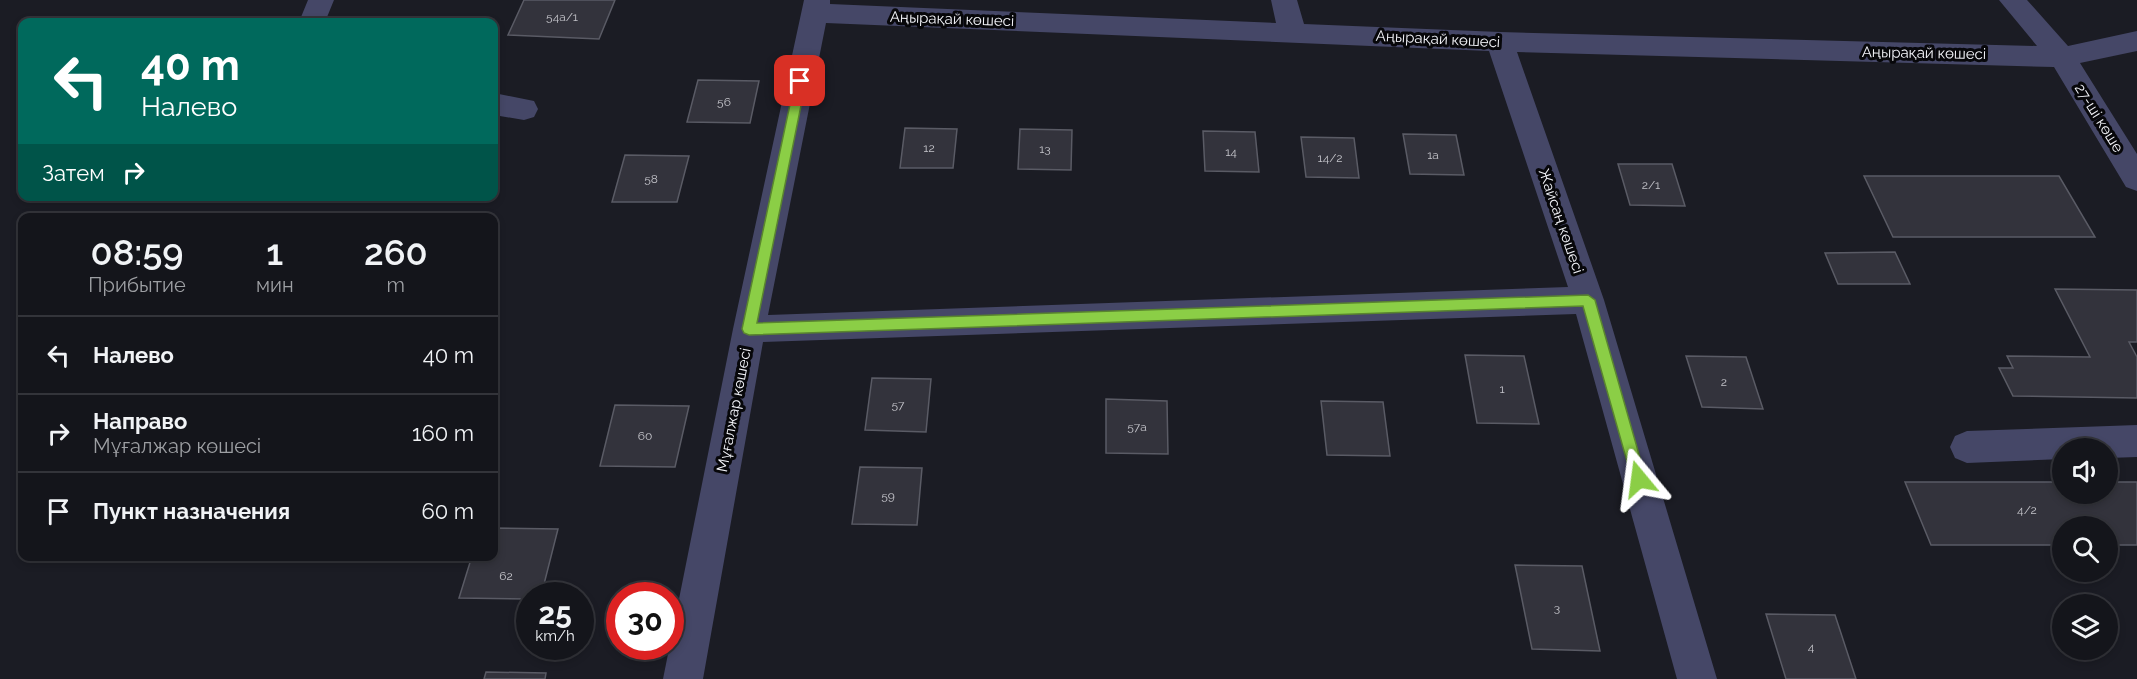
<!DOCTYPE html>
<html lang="ru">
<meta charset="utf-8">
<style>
:root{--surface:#14151b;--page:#212228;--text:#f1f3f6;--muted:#9d9fa3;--line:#33343a}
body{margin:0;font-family:Raleway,sans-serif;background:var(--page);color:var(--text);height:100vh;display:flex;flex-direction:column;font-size:22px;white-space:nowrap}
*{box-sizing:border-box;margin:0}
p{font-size:20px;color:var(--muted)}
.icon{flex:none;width:33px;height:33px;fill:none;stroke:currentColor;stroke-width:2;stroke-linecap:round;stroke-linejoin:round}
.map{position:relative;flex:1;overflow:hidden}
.side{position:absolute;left:18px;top:213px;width:480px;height:348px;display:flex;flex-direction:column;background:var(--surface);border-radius:12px;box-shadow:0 3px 9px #0003,0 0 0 2px var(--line)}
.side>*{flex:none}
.banner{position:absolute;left:18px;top:18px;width:480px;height:183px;border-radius:12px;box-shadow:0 3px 9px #0003,0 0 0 2px var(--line);background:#00695c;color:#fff;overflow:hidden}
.fabs{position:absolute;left:2052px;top:438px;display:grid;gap:12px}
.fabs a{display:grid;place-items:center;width:66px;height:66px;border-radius:50%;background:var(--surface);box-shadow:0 3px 9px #0003,0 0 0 2px var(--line);font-size:30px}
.speed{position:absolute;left:516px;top:582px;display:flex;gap:12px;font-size:30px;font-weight:700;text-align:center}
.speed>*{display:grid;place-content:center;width:78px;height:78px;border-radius:50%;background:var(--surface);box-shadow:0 3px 9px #0003,0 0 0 2px var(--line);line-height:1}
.speed small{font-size:15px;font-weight:400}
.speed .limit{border:9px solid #d22;background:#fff;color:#111}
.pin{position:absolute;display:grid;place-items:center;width:51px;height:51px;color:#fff;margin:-26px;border-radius:12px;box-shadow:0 3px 9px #0006}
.me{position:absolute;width:66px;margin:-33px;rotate:344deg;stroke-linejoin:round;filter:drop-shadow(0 0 4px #0008)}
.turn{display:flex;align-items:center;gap:21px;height:126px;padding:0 24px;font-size:27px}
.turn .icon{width:78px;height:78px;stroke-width:2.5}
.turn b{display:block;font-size:42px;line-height:51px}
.then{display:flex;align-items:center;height:57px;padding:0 24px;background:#0003;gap:12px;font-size:22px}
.eta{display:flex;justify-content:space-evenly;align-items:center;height:102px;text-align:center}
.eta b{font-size:36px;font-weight:600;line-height:42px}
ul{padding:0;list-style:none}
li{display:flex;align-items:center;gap:18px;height:78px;padding:0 24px;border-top:2px solid var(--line)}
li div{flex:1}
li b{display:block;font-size:22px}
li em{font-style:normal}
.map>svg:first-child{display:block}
</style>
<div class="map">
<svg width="2137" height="679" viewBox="0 0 2137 679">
<rect width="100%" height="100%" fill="#1b1c24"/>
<path fill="#33333c" stroke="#5a5b65" stroke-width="1.5" d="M524,0H615L599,39L508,35Z
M698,80L759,81L750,123L687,122Z
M905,128L957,129L953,168H900Z
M1020,129L1072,130L1071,170L1018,169Z
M1203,131L1255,132L1259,172L1205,171Z
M1403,134L1456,135L1464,175L1410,174Z
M1301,137L1354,138L1359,178L1306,177Z
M625,155L689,156L677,202H612Z
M1618,164H1672L1685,206L1630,205Z
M1864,176H2059L2095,237H1893Z
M1895,252L1910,284H1838L1825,253Z
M2055,289L2137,290V342H2129L2137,357V398L2013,396L1999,368H2013L2007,356L2090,357Z
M1465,355L1524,356L1539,424L1477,423Z
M1686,356L1746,357L1763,409L1702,407Z
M872,378L931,379L926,432L865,430Z
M1106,399L1167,401L1168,454L1106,453Z
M1321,401L1383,402L1390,456L1327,455Z
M615,405L689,406L675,467L600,466Z
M860,467L922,468L917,525L852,524Z
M1905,482H2062V494H2108V482H2137V545H2108V526H2062V545H1931Z
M494,528L558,529L541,596H530V599L459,598L472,556H494Z
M1515,565L1582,566L1600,651L1532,649Z
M1766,614L1835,615L1856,679H1786Z
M486,672L546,673L545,679H484Z"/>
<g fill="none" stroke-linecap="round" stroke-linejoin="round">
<path fill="#454767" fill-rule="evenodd" d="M308,0H334L325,22H299Z
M804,0H830V4L1276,23L1271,0H1297L1304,24L1500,32L2037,46L1999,0H2027L2068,46L2137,31V51L2080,63L2137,154V191L2126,187L2054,67L1517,52L1604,300L1717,679H1677L1576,314L763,342L703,679H663L733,329ZM826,23L1489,51L1568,287L768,315Z
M494,93L534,101L538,109L534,117L524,120L494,115Z
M2137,425V457L2108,458V448H2062V459L1967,463L1955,458L1950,447L1955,436L1967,431Z"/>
</g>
<path fill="#8bce46" stroke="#5a862e" stroke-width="1.5" d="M800,77L806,81L757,323L1588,295L1595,300L1646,479L1644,483L1639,485L1634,483L1632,479L1583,306L749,335L744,333L742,329L795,81Z"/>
<g text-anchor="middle" stroke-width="6" stroke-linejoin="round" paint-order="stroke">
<g font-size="12" fill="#c4c4ca">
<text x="562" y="21">54а/1</text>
<text x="724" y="106">56</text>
<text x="929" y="152">12</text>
<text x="1045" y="153">13</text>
<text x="1231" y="156">14</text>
<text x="1433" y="159">1а</text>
<text x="1330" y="162">14/2</text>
<text x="651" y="183">58</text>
<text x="1651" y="189">2/1</text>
<text x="1724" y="386">2</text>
<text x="1502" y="393">1</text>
<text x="898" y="409">57</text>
<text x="1137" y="431">57а</text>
<text x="645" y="440">60</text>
<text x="888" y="500">59</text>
<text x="2027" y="514">4/2</text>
<text x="506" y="580">62</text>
<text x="1557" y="612">3</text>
<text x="1811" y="651">4</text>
</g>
<g font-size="15" fill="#f4f5fa" stroke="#07070a">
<text transform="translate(952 19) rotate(2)" y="5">Аңырақай көшесі</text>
<text transform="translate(1438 39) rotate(3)" y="5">Аңырақай көшесі</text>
<text transform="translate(1924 53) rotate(1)" y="5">Аңырақай көшесі</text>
<text transform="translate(2099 118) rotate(58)" y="5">27-ші көше</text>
<text transform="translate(1561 221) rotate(71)" y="5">Жайсаң көшесі</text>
<text transform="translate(734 410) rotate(-79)" y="5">Мұғалжар көшесі</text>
</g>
</g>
</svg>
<div class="fabs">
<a><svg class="icon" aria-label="sound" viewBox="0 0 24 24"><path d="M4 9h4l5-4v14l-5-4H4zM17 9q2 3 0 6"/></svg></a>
<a><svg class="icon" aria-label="search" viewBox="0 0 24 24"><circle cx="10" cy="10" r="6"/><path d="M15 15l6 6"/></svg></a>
<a><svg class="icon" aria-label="layers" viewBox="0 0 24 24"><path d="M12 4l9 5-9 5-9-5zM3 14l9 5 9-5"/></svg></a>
</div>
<div class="speed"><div>25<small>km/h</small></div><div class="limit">30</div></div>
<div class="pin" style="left:800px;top:81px;background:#d93025"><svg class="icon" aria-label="arrive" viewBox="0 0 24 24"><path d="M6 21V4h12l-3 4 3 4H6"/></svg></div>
<svg class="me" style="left:1639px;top:479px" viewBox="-20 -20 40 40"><path d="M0-17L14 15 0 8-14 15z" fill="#8bce46" stroke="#fff" stroke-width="4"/></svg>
<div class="banner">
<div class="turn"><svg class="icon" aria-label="left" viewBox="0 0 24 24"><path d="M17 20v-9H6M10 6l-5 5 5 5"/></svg><div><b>40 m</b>Налево</div></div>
<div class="then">Затем<svg class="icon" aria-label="right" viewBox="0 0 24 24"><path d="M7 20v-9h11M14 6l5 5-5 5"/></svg></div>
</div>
<section class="side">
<div class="eta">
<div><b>08:59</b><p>Прибытие</p></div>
<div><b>1</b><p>мин</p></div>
<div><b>260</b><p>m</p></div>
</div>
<ul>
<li><svg class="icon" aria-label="left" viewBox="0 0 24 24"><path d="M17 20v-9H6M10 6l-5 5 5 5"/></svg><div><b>Налево</b></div><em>40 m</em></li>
<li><svg class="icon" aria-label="right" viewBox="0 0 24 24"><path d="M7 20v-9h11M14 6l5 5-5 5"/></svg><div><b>Направо</b><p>Мұғалжар көшесі</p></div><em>160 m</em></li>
<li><svg class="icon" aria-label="arrive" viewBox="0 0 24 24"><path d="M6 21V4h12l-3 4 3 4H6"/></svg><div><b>Пункт назначения</b></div><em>60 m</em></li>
</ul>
</section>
</div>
